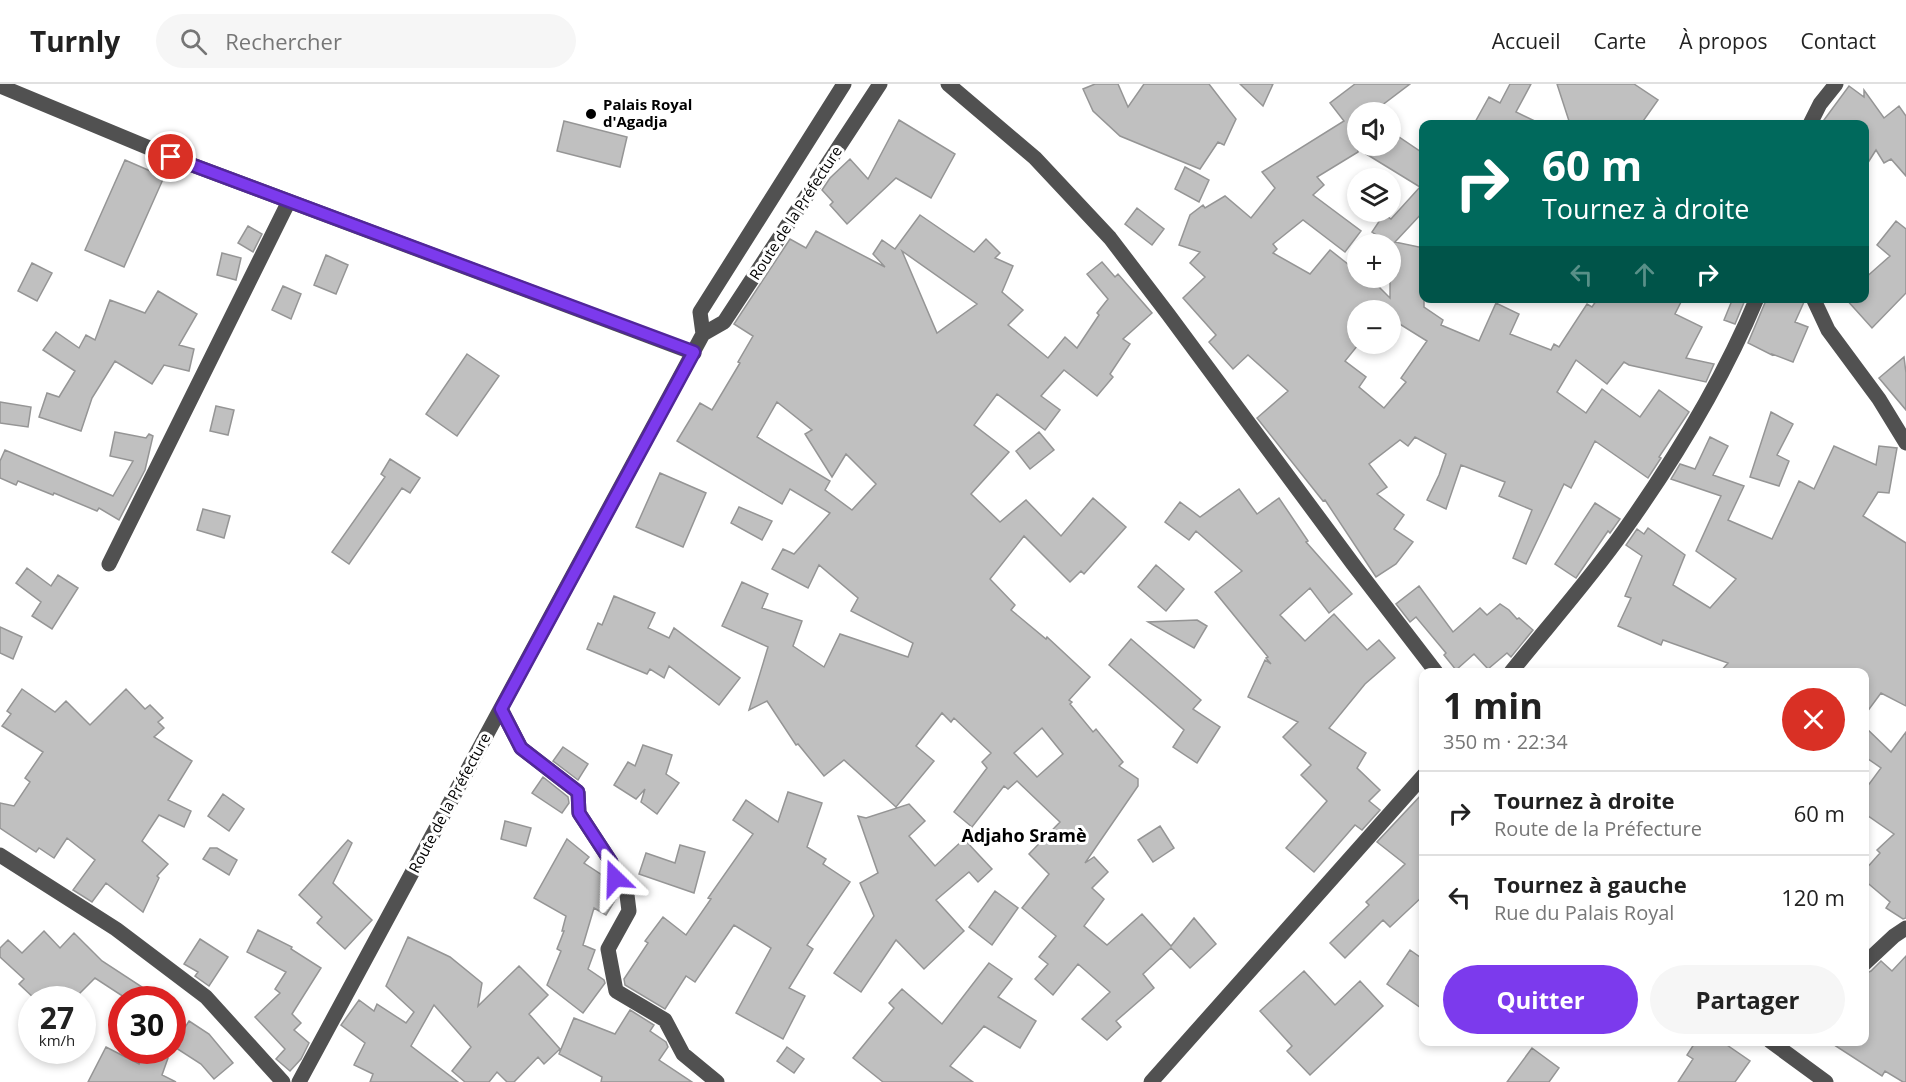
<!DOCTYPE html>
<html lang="fr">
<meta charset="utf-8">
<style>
:root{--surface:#fff;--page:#f6f6f6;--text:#222;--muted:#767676;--line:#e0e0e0;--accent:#7c3aed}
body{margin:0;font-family:"Open Sans",sans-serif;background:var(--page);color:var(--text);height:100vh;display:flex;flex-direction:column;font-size:22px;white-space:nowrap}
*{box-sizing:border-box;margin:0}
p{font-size:20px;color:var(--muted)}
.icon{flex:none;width:33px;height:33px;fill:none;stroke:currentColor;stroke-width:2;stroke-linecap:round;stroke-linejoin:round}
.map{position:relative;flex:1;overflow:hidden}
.side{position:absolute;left:1419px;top:584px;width:450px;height:378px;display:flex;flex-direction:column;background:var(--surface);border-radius:12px;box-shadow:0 3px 9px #0003}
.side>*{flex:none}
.hud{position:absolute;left:1419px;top:36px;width:450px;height:183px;border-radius:12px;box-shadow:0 3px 9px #0003;background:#00695c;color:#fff;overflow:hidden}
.tools{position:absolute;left:1347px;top:18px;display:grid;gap:12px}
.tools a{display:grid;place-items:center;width:54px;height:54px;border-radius:50%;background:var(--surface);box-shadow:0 3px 9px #0003;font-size:30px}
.speed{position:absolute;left:18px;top:902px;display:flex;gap:12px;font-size:30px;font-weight:700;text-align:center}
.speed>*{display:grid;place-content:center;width:78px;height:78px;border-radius:50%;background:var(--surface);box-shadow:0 3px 9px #0003;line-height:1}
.speed small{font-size:15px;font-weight:400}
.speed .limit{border:9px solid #d22;background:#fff;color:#111}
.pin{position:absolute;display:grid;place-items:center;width:51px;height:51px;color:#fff;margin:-26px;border:3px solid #fff;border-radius:50%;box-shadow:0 2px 6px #0007}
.me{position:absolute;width:66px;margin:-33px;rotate:338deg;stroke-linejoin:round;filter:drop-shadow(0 0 4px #0008)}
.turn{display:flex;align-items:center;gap:21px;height:126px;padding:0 24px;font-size:27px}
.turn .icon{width:78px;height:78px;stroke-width:2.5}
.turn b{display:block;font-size:42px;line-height:51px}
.lanes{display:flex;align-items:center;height:57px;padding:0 24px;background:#0003;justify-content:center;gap:30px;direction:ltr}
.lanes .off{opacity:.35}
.round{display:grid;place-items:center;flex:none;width:63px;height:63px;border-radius:32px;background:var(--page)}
.overview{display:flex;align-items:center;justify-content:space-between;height:102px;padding:0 24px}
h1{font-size:36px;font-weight:700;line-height:45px}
.button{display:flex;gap:12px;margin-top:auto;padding:12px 24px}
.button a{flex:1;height:69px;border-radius:36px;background:var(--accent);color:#fff;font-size:24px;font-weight:700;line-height:69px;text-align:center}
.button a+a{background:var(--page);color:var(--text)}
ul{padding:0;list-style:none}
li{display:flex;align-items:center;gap:18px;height:84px;padding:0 24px;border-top:2px solid var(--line)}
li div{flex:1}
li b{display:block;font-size:22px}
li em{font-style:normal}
header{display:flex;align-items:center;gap:36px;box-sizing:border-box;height:84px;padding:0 30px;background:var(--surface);border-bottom:2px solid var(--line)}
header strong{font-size:28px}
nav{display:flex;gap:33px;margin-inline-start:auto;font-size:21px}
.search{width:420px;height:54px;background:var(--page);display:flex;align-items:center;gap:15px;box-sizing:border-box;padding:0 21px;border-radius:33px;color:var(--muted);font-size:22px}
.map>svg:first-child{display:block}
</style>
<header>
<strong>Turnly</strong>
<div class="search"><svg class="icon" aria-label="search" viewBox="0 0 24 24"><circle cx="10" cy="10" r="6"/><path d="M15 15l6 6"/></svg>Rechercher</div>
<nav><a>Accueil</a><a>Carte</a><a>À propos</a><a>Contact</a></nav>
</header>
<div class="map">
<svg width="1906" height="998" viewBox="0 0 1906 998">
<rect width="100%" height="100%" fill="#fff"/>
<path fill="#c0c0c0" stroke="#959595" stroke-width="1.5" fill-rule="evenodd" d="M1095,0H1118L1128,23L1144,0H1209L1236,35L1224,61L1218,58L1200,85L1120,52L1093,27L1083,5Z
M1240,0H1273L1263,22Z
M1355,0H1410L1373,28H1358V62H1390V47L1424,70V127L1395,158L1424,164V223L1443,236L1441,241L1479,257L1496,219L1519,230L1510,250L1551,266L1554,260L1559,263L1587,220L1592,223L1598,214H1683L1675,230L1702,243L1686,274L1714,280L1706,298L1629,281L1624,278L1607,300L1576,276L1557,308L1586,329L1602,305L1640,333L1659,306L1689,328L1659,373L1661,374L1648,394L1595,357L1571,404L1564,400L1526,480L1513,474L1532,426L1499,412L1505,398L1461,381L1446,425L1427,416L1439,391L1446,370L1415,353L1408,362L1400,356L1369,380L1387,403L1377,410L1404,431L1394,445L1413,458L1396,480L1376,493L1325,416L1323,417L1257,334L1288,307L1248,271L1233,285L1209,258L1216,251L1183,214L1205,193L1190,179L1200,168L1179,161L1190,131L1203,121L1205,124L1225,112L1251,134L1275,104L1262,88L1344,37L1330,19ZM1358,65L1420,103L1391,135L1384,130L1372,148L1390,160V214L1370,194L1367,196L1364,194H1358V188L1330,166L1310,190L1273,169L1277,165L1273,160L1303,136L1345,168L1361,147L1313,111L1324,101L1317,93L1358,68ZM1358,226H1390V234L1427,257L1401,294L1406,298L1384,324L1359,303L1366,293L1345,277L1358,261Z
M1510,0H1531L1516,28L1541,40H1474L1489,13L1500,19Z
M1557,0H1634L1658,16L1641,40H1570Z
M1849,2L1864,13V6L1884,34L1899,22L1906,32V92L1891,75L1884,79L1876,66L1864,85V40H1821Z
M899,36L955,70L931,114L896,94L847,140L830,121L833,118L822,106L830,94L850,75L868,95Z
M564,37L627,53L620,83L557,67Z
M125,76L164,93L124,183L85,166Z
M1185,83L1209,96L1199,118L1175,105Z
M1137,124L1164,145L1152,161L1125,140Z
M920,131L974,168L986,155L1000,169L995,174L1013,182L1002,208L1023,226L1008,241L1048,274L1065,253L1077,264L1099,231L1097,229L1108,215L1087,190L1102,178L1115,193L1118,190L1152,229L1123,255L1130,260L1110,290L1113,293L1097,312L1064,286L1041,312L1060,326L1045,346L997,310L974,341L1009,368L971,410L1000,438L1026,416L1061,452L1093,414L1126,443L1084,490L1081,487L1070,498L1024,452L990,495L1015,521L1011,526L1046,555L1047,553L1090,593L1069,616L1072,618L1070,620L1093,648L1096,645L1123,678L1119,682L1138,695V702L1085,779L1094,773L1108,788L1092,804L1104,815L1084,842L1107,861L1142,830L1171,862L1194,834L1216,860L1190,884L1171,864L1143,890L1154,904L1116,937L1121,943L1107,956L1082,935L1110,908L1078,880L1053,911L1035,895L1048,880L1039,873L1056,852L1022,824L1049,790L1029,770L1060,738L1017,697L1008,705L1004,702L972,743L954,728L987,684L982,678L991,669L954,634L951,638L942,629L916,662L934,677L896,723L844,676L824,692L798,660L796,661L767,617L749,626L768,563L722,542L742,498L768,510L762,524L802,537L793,562L824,583L840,550L908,573L913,559L851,527L858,514L819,481L808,504L772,485L783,465L794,470L830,429L790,405L782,420L677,357L700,319L712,326L740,279L738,278L753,252L734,240L790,155L806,164L816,147L885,183L873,170L882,156L895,165ZM902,167L977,220L937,249ZM777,318L812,346L805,350L832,393L846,370L876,400L852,426L825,406L830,397L757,353ZM1042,644L1063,670L1037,693L1014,669Z
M1896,137L1906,145V209L1872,244L1845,214H1864V195L1890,172L1877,161Z
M248,142L262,150L253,168L238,159Z
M222,169L241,174L236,196L217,191Z
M326,171L348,181L336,210L314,201Z
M32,179L52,189L37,217L18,207Z
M283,202L301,210L291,235L272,226Z
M158,207L197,230L179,261L194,265L189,287L164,281L152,300L115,277L92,314L81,347L39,333L47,309L59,313L75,287L43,266L56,248L79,264L86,251L95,256L110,216L145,229Z
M1733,214L1745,216L1735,240L1724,236Z
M1767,214H1803L1804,218L1795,238L1808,243L1793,278L1772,270V271L1748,259Z
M467,270L499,292L457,352L426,330Z
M1904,273L1906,289V326L1879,294Z
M0,318L31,323L28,343L0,339Z
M216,322L234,326L228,351L210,347Z
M1771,328L1793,340L1777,371L1789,377L1779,402L1750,393Z
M115,348L146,354L149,350L153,352L145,386L119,436L99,424L97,427L54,409L53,411L18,397L16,401L0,394V377L5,366L113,412L133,377L110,372Z
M1039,348L1054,366L1030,385L1016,367Z
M1710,353L1728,362L1713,391L1744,402L1728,436L1772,455L1799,397L1814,405L1834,362L1876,381L1879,362L1897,364L1889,409L1878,408L1863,432L1906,459V622L1881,609L1864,632V588H1720L1728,579L1663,556L1661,561L1618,542L1631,514L1625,512L1642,472L1626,461L1637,445L1644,450L1648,444L1685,471L1673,501L1710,524L1736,495L1696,467L1721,412L1671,395L1680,380L1695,385Z
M390,375L420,394L410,409L402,404L349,480L332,468L385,393L381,390Z
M660,389L706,409L683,463L636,443Z
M1239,405L1257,430L1279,414L1308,457L1306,458L1352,510L1329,529L1310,504L1280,531L1305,557L1334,530L1367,566L1379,556L1395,574L1365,600L1329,644L1366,669L1357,684L1380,706L1369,717L1380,726L1362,746L1355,741L1314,788L1286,764L1327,717L1301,691L1311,681L1283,653L1298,638L1248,613L1265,576L1271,580L1266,574L1268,573L1215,508L1242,487L1196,447L1189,456L1165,438L1180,418L1200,433Z
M1595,419L1620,435L1610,449L1608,447L1576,494L1555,480Z
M739,423L772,437L762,456L731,439Z
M203,425L230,432L224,454L197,446Z
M1156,481L1184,505L1166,527L1138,503Z
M27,484L51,502L58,491L78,504L52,545L32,532L41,518L16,499Z
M1419,502L1453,548L1480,524L1487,531L1500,520L1509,526L1517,535L1519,534L1533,546L1511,573L1507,569L1488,585L1474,570L1456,586L1444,571L1446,569L1416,533L1410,538L1396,520Z
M614,512L655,529L648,544L669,554L674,544L740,594L719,621L669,582L664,594L650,585L647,590L587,565L598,539L602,541Z
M1197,536L1207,542L1194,564L1148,538Z
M0,543L22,553L13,575L0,569Z
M1131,555L1201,616L1193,625L1220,643L1197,679L1173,663L1184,646L1109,581Z
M22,605L55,628L66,617L90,641L126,605L145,625L150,621L163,634L158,638L164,644L154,653L192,677L168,716L191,727L184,743L159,731L142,757L168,780L157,792L159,794L143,828L106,799L92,818L73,806L95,776L67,754L54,774L39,764L36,768L0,744V719L14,722L30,698L25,694L43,668L2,642L11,630L7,627Z
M1864,642L1891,668L1906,648V834L1903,835L1886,824L1890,818L1864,796V787L1880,769L1877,766L1894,750L1864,729V707L1881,684L1864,672Z
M643,661L672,671L666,690L679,699L657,730L641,718L645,705L636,715L614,701L628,678L635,682Z
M563,663L588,680L578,696L553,677Z
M543,693L568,713L569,719L562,729L532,709Z
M788,708L822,719L807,763L826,775L823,780L850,798L807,861L813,865L789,904L805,912L783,955L736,929L771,864L734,841L695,898L686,892L665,925L625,901L624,895L648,859L645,857L663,833L686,851L711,815L708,814L753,750L733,736L746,716L778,738Z
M1424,708V811L1390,843L1383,836L1345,874L1330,859L1369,821L1366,818L1405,780L1377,758Z
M223,710L244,725L229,747L208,732Z
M909,720L925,737L909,752L935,782L964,755L992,785L978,798L969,788L936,816L964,847L924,885L896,856L861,908L834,889L874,832L860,799L878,789L858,732L866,734Z
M505,737L531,744L526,762L501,755Z
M1160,742L1174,764L1153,778L1138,756Z
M567,755L589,773L584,779L605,793L608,801L617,808V813L606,831L594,824L583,861L595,866L588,885L604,896L605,899L583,929L547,901L561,867L557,865L564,847H562L566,832L534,814Z
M348,756L352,759L333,799L372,836L345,865L317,839L322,833L299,811Z
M680,761L705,768L694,809L639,790L646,769L675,779Z
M210,764H217L237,776L229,791L203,775Z
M995,807L1018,824L992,861L969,843Z
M258,846L292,863L291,865L321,884L292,930L301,939L294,946L309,959L301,975L290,987L276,975L285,965L255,933L280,909L275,905L286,888L247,868Z
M44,847L60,864L74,849L102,877L142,903L136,915H127L95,894L74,915H35L19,900L24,895L0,873V864L8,856L22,869Z
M408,853L450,873L482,899L478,922L519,882L548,911L529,930L560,965L544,980L538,973L514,998H507L497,988L489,998H465L452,987L471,963L434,921L411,962L458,998H370L373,990L354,981L365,959L341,941L359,916L374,927L377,920L406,939L414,928L386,902Z
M200,855L228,873L209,902L195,892L198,888L184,880Z
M1410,866L1424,876V926L1387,900Z
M1906,872V998H1903L1885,987L1882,992L1828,957H1864V890L1871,887L1881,877L1892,887Z
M989,879L1012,895L998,913L1036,937L1020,964L984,942L950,982L973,998H883L853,974L894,924L889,919L902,905L942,940Z
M1304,887L1335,921L1360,897L1383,922L1310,991L1287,967L1292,962L1260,927Z
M630,926L654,941L650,947L666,958L668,963L659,976L692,998H601L602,993L559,970L574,934L615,950Z
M189,937L209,950L233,979L214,995L201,980L173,962Z
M1696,957H1721L1750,977L1735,998H1678L1693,975L1687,971Z
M106,963L139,980L143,967L168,974L162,991L176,998H88Z
M787,963L804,975L794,989L777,977Z
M1532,964L1559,984L1549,998H1507Z"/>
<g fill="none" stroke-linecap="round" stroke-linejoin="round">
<path stroke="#515151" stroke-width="15" d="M948,0L1035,74L1110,154L1168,230L1353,480L1436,588
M0,2L171,73L694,269
M1810,40L1820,20L1836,0
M1813,214L1828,246L1879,315L1906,359
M703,250L700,228L844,0
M109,480L289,117
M1511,588C1548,542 1589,496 1623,448C1675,375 1722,298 1757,214
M501,625L521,664L578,708L579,729L611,778L615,794L626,803L629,827L608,865L616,907L665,936L683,970L717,998
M0,771L116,845L206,913L283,998
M1864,880L1894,852L1906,844
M1770,957L1826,998
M299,998L703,250L724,238L880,0
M1151,998L1424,691"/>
</g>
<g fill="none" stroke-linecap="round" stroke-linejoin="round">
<g stroke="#51269a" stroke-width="15">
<path id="route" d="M171,73L694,268L501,625L521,664L578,708L579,729L611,778L615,794"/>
</g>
<use href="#route" stroke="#7c3aed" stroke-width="10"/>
</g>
<circle fill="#000" stroke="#fff" stroke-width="2" cx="591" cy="30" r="6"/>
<g text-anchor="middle" stroke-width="6" stroke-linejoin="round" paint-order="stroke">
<g font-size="15" font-weight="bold" fill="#000" stroke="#fff" text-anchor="start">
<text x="603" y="26">Palais Royal<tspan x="603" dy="17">d'Agadja</tspan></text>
</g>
<g font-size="15" fill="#000" stroke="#fff">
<text transform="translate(796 129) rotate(-57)" y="5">Route de la Préfecture</text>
<text transform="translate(450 719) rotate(-62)" y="5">Route de la Préfecture</text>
</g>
<g font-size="18" font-weight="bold" fill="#000" stroke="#fff">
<text x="1024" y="758">Adjaho Sramè</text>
</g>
</g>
</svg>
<div class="tools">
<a><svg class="icon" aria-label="sound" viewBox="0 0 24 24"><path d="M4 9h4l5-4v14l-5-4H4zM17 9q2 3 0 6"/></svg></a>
<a><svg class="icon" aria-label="layers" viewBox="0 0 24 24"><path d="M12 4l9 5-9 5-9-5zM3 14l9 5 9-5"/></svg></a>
<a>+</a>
<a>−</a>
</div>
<div class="speed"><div>27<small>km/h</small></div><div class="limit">30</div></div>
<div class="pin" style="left:171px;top:73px;background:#d93025"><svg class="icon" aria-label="arrive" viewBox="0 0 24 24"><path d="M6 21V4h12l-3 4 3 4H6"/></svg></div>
<svg class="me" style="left:615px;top:794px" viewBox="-20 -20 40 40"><path d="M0-17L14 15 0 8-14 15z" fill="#7c3aed" stroke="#fff" stroke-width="4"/></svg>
<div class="hud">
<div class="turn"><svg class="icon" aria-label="right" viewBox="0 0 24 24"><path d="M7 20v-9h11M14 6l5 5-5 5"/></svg><div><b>60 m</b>Tournez à droite</div></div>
<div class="lanes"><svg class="icon off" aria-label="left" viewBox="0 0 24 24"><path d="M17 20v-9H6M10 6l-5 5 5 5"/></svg><svg class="icon off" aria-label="ahead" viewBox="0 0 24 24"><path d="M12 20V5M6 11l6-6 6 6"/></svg><svg class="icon" aria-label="right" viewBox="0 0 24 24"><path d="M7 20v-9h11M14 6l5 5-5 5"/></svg></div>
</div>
<section class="side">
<div class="overview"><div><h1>1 min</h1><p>350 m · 22:34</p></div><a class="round" style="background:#d93025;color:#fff"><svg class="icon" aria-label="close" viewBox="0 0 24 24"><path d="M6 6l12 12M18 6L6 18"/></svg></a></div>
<ul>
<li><svg class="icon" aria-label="right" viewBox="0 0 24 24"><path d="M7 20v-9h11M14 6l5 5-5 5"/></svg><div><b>Tournez à droite</b><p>Route de la Préfecture</p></div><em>60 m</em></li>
<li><svg class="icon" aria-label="left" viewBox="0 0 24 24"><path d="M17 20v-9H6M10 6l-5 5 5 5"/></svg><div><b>Tournez à gauche</b><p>Rue du Palais Royal</p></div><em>120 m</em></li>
</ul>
<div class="button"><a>Quitter</a><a>Partager</a></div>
</section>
</div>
